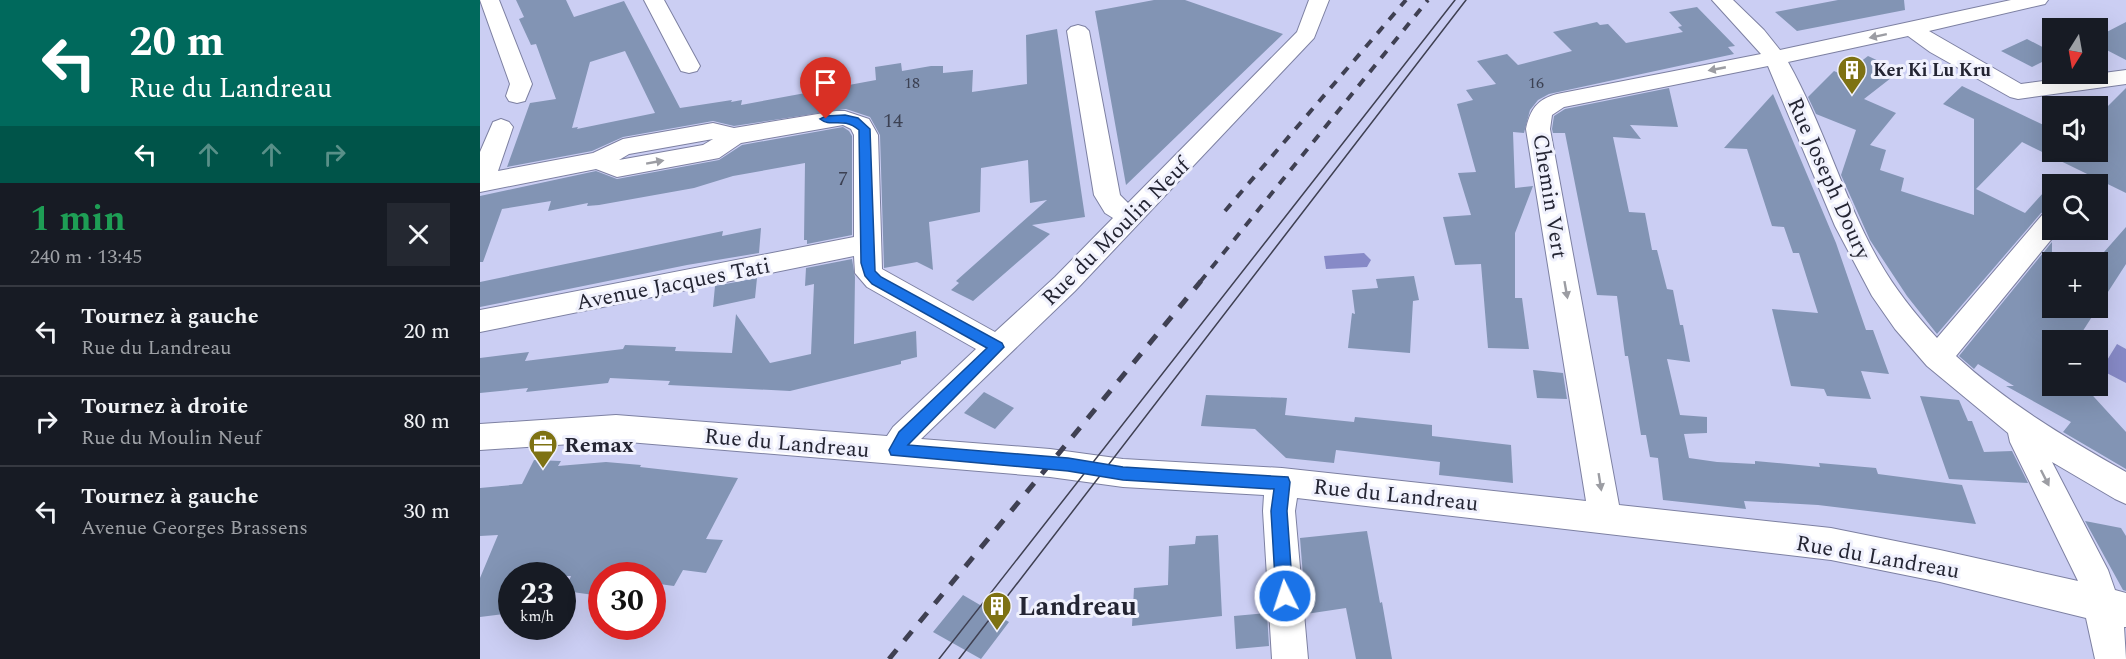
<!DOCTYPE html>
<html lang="fr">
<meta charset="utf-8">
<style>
:root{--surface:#171b24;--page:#242831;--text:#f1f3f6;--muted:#9ea1a6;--line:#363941}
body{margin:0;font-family:Spectral,serif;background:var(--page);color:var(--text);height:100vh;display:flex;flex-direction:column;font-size:22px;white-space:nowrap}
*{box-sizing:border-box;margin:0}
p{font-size:20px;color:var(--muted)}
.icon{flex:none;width:33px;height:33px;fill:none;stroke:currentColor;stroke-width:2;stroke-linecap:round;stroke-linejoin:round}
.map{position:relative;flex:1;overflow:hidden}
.drawer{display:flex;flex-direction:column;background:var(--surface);width:480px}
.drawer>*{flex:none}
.top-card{background:#00695c;color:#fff;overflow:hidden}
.needle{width:39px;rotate:191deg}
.tools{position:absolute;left:1562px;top:18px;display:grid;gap:12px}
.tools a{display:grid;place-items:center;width:66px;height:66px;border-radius:0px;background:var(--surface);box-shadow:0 6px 24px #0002;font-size:30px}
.speed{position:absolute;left:18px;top:562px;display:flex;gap:12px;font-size:30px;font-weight:700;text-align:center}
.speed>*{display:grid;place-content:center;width:78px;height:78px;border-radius:50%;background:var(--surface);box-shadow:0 6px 24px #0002;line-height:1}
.speed small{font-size:15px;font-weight:400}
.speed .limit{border:9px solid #d22;background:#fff;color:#111}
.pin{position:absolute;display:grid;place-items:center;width:51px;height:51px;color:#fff;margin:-62px -26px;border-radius:50% 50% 50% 0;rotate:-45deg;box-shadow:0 0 6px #0007}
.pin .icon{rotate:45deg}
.me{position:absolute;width:66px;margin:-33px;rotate:356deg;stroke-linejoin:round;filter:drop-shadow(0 0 4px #0008)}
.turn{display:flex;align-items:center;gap:21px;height:126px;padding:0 30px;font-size:27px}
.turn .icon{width:78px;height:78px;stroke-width:2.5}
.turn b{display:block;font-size:42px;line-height:51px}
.lanes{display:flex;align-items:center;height:57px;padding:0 30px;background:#0003;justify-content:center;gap:30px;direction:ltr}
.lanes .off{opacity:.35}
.round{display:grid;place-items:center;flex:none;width:63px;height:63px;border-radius:0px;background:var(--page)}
.summary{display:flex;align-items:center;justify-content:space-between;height:102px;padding:0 30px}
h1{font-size:36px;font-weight:700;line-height:45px;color:#1e9e55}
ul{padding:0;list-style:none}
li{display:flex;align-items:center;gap:18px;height:90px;padding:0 30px;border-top:2px solid var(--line)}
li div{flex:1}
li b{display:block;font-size:22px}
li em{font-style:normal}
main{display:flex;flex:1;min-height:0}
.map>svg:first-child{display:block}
</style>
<main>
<section class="drawer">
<div class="top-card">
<div class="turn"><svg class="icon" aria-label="left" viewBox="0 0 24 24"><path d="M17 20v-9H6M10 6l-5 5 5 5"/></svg><div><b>20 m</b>Rue du Landreau</div></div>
<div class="lanes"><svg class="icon" aria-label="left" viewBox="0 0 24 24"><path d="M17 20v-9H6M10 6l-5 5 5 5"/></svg><svg class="icon off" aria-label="ahead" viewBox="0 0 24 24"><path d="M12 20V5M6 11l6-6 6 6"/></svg><svg class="icon off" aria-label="ahead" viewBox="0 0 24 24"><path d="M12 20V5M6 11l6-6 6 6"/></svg><svg class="icon off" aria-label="right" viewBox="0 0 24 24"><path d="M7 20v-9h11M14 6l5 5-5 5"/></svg></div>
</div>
<div class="summary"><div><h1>1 min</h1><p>240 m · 13:45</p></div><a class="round"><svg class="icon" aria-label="close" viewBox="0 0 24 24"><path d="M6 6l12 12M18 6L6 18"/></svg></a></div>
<ul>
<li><svg class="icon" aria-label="left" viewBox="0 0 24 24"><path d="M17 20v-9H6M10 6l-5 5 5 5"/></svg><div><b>Tournez à gauche</b><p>Rue du Landreau</p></div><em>20 m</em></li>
<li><svg class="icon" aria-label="right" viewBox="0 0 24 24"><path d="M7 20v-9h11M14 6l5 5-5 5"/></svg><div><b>Tournez à droite</b><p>Rue du Moulin Neuf</p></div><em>80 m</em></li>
<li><svg class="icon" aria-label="left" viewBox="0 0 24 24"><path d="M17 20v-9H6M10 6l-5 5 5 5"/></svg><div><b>Tournez à gauche</b><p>Avenue Georges Brassens</p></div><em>30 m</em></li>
</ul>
</section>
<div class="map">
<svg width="1646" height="659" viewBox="0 0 1646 659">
<rect width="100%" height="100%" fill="#cbcef3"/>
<path fill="#878ac7" d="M884,253L891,260L887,267L846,269L844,256Z
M1637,344L1646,349V383L1621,370Z"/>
<path fill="#8294b4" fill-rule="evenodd" d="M36,0H86L94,17L144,1L200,108L252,100L251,102L262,100L261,105L396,80L395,67L421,63L422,71L451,66H463V73L493,70L492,92L547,84L546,35L577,29L605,217L552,225L570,234L493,301L471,290L479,283L476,281L567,200L550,203L548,160L501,168L500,212L449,222L453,270L437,262L404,268L400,135L390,117L366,109L254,126L233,121L143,137L112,151L27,167L50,103L76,99L56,44L51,45L39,19L44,17ZM145,51L175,113L97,129L98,127L92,128L110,62Z
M674,0H705L803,34L646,185L615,11Z
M1358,0H1424L1425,10L1317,31L1295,12Z
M1217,7L1255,46L1248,47L1254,54L1069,94L1058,100L1050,110L1044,133L1033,132L1035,188L1053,186L1035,233V298H1042L1049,349L1008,348L1001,264L975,265L963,217L991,215L978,173L996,172L977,104L993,100L986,90L1016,84L997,61L1027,54L1038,65L1092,51L1073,32L1117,22L1120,25L1128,24L1146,43L1203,32L1198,27L1202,26L1189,12Z
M1646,22V60L1617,45V37Z
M1547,39L1572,52V57L1552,67L1521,51Z
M1388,56L1420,71L1384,99L1416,113L1390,145L1406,150L1400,170L1424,178L1421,191L1494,215V119L1463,104L1482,86L1572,129V152H1617V117L1646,88V193L1542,142L1496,189L1545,213L1572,183V210L1561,213L1457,334L1427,296L1390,240L1361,175L1376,130L1336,114L1328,97L1354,71L1363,75Z
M1189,88L1198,127L1150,125L1161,139L1133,137L1149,212L1165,213L1172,250H1177L1187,289L1193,290L1200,325H1203L1210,362L1187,359L1200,415L1227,417V433L1204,434L1209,458L1237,462L1275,464V461L1340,467L1339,463L1396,468L1398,474L1482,485L1496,524L1338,505L1264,501L1266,509L1183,500L1178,458L1170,457L1166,435H1161L1148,356H1145L1137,296L1117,295L1085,133H1073L1072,129L1074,116L1085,109Z
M1293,94L1356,243L1386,330H1393L1409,374L1381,371L1391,399L1347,396L1344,389L1311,386L1292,309L1338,313L1319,253H1313L1304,227L1292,226L1267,149L1244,148Z
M363,127L369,131L372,136V235L327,244V240H324L325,163L253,176L214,188L119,205L107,206L108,203L68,211L71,201L22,209L3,262H0V196L116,171L137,179L239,160L262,145Z
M1646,227V264L1597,340H1572V386H1604L1646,432V469L1583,432L1591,422L1526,386H1534L1498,364L1494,369L1479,356L1572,242V308H1617V260Z
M281,228L279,253L207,265L0,307V282L243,231L242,236Z
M372,259L375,277L374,344L436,331L437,357L421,361V364L310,391L188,385L190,381L130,378L128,383L46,392L48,388L0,393V358L49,352L45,361L143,349L145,345L196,347L195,351L252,353L256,314L290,363L331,354L334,284L325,286L326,268Z
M934,276L939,300L933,301L930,353L868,348L872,313L875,314L872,290L898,288L896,279Z
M277,278L275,298L233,307L235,286Z
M1053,370L1083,373L1087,399L1057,398Z
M504,392L534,408L515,429L484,413Z
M726,395L807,398L805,415L874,422L875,417L952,425V436L1031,445L1033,483L959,475L960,462L856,450L854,463L806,458L775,429L721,426Z
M1440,396L1479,400L1488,421H1492L1504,452L1532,451L1548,483L1469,479Z
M54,460L81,461L78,466L126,462L161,465L160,467L258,478L226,539L243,540L226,573L203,570L194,586L172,583V576H122V583L114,595L85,591L91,576H32V613L0,617V578L18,535L0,536V488L42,484Z
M1605,521L1641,528L1646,536V591L1643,590Z
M887,531L900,603L902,602L912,659H876L866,608L826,614L820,538Z
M738,535L742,616L652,626L654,588L688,585L689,546L715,544L716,536Z
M483,595L529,622L501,659L453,632Z
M787,613L789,646L756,649L754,616Z"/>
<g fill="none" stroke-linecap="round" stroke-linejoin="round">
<g stroke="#7d80a2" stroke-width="2">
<path id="street" d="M0,0H19L52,84L45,101L37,103L29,101L26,96L30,84Z
M164,0H184L220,66L217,71L209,73L201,71Z
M829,0H849L834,38L595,291L441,439L570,449L643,459L802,468L1106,501L1046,129C1050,110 1057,99 1077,94L1281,54L1232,0H1253L1284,30L1300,50L1531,0H1568L1565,4L1449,31L1541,84L1646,70V84L1538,99L1530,97L1450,52L1428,36L1308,62C1344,126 1363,198 1399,261C1415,289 1435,314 1457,338L1563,214L1572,212V230H1579L1476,356C1527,403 1586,438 1646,472V504L1635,499L1572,462L1628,570L1635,590L1646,593V627H1644L1646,659H1615L1606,618L1460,582L1351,560L817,498L815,511L828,659H792L783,511L784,495L643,487L570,477L136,441L0,450V424L136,415L407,436L413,427L496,349L387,287L375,273L374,256L0,332V310L374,237V135L371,129L363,125L261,143L239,158L137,177L116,169L0,192V152L13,122L21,119L29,122L33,127L18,171L113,153L143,139L233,123L254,128L356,111H365L389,119L398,135L402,269L515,332L575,277L633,218L625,213L614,195L587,31L591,27L598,25L605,27L609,31L640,195L648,203L817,32ZM1288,66L1355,226L1392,296L1415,329L1447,366L1528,433L1530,442L1598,581L1460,550L1351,528L1139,505L1070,129L1072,115L1084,107ZM233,139L223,145L139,160L149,154Z"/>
</g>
<use href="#street" fill="#fff" fill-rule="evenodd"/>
<path stroke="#3f4052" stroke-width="1.5" d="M459,659L975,0
M479,659L986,0"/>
<path stroke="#3f4052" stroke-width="4" stroke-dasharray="9 9" stroke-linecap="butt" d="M745,211L926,0
M720,282L948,0"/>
<path stroke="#3f4052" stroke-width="5" stroke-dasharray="12 12" stroke-linecap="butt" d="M409,659L721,281"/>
</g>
<defs><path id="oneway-solid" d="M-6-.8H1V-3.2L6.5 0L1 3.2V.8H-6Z" transform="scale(1.5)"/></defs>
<g fill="#9c9da3">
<use href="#oneway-solid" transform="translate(1398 36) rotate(168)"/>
<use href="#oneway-solid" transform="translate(1237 69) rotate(169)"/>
<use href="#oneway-solid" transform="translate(175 162) rotate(-10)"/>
<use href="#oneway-solid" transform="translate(1086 290) rotate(80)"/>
<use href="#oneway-solid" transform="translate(1565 478) rotate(63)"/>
<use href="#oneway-solid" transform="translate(1120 482) rotate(81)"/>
</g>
<path fill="#1a73e8" stroke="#114b97" stroke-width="1.5" d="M365,115L378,118L390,129L395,271L401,277L522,343L524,347L428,445L588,458L643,467L808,477L810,482L807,511L813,596L811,601L805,604L799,601L796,596L791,511L794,489L643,480L588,471L411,455L409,450L419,432L507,348L392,284L385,276L381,263L379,130C362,116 351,128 340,119L346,116Z"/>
<defs>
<g id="building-pin" transform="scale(1.5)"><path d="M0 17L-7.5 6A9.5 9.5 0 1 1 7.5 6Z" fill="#7e7213" stroke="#f0f1fd"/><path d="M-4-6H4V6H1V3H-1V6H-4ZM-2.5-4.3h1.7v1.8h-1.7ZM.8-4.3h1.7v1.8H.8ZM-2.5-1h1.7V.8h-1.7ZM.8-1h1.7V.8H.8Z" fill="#fff"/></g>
<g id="office-pin" transform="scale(1.5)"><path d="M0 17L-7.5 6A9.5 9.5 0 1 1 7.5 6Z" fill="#7e7213" stroke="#f0f1fd"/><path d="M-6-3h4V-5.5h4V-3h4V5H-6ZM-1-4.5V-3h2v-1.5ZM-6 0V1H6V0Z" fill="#fff"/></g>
</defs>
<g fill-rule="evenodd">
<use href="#building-pin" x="1372" y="70"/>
<use href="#office-pin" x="63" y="444"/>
<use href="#building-pin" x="517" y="606"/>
</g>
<g text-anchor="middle" stroke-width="6" stroke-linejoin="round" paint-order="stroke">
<g font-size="16" fill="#3c4153">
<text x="432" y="88">18</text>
<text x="1056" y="88">16</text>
</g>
<g font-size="18" font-weight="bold" fill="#242533" stroke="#f0f1fd" text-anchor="start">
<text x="1393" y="76">Ker Ki Lu Kru</text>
</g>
<g font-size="20" fill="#3c4153">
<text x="413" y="127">14</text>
<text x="363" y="185">7</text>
</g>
<g font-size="22" fill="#242533" stroke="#f0f1fd">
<text transform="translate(1350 178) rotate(66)" y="8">Rue Joseph Doury</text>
<text transform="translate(1071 196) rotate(81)" y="8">Chemin Vert</text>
<text transform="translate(635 231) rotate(-45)" y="8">Rue du Moulin Neuf</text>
<text transform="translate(193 283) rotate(-11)" y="8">Avenue Jacques Tati</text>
<text transform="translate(307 442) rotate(5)" y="8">Rue du Landreau</text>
<text transform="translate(916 494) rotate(6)" y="8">Rue du Landreau</text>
<text transform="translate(1398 556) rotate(10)" y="8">Rue du Landreau</text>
</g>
<g font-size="22" font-weight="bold" fill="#242533" stroke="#f0f1fd" text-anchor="start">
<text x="84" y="452">Remax</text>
</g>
<g font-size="27" font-weight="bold" fill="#242533" stroke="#f0f1fd" text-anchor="start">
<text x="538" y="615">Landreau</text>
</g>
</g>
</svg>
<div class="tools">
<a><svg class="needle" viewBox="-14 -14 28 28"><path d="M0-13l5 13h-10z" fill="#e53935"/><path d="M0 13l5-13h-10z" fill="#9ea1a6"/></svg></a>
<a><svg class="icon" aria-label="sound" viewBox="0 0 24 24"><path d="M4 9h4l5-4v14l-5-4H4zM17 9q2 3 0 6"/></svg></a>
<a><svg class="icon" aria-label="search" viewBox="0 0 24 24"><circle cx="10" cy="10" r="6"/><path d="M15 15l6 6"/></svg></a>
<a>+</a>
<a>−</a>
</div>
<div class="speed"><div>23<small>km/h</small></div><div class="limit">30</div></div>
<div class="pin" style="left:346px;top:119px;background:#d93025"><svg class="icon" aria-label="arrive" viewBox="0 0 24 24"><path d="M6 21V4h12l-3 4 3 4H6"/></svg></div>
<svg class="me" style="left:805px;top:596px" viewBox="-20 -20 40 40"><circle r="17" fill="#1a73e8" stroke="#fff" stroke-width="3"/><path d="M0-11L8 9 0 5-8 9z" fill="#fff"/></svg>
</div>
</main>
